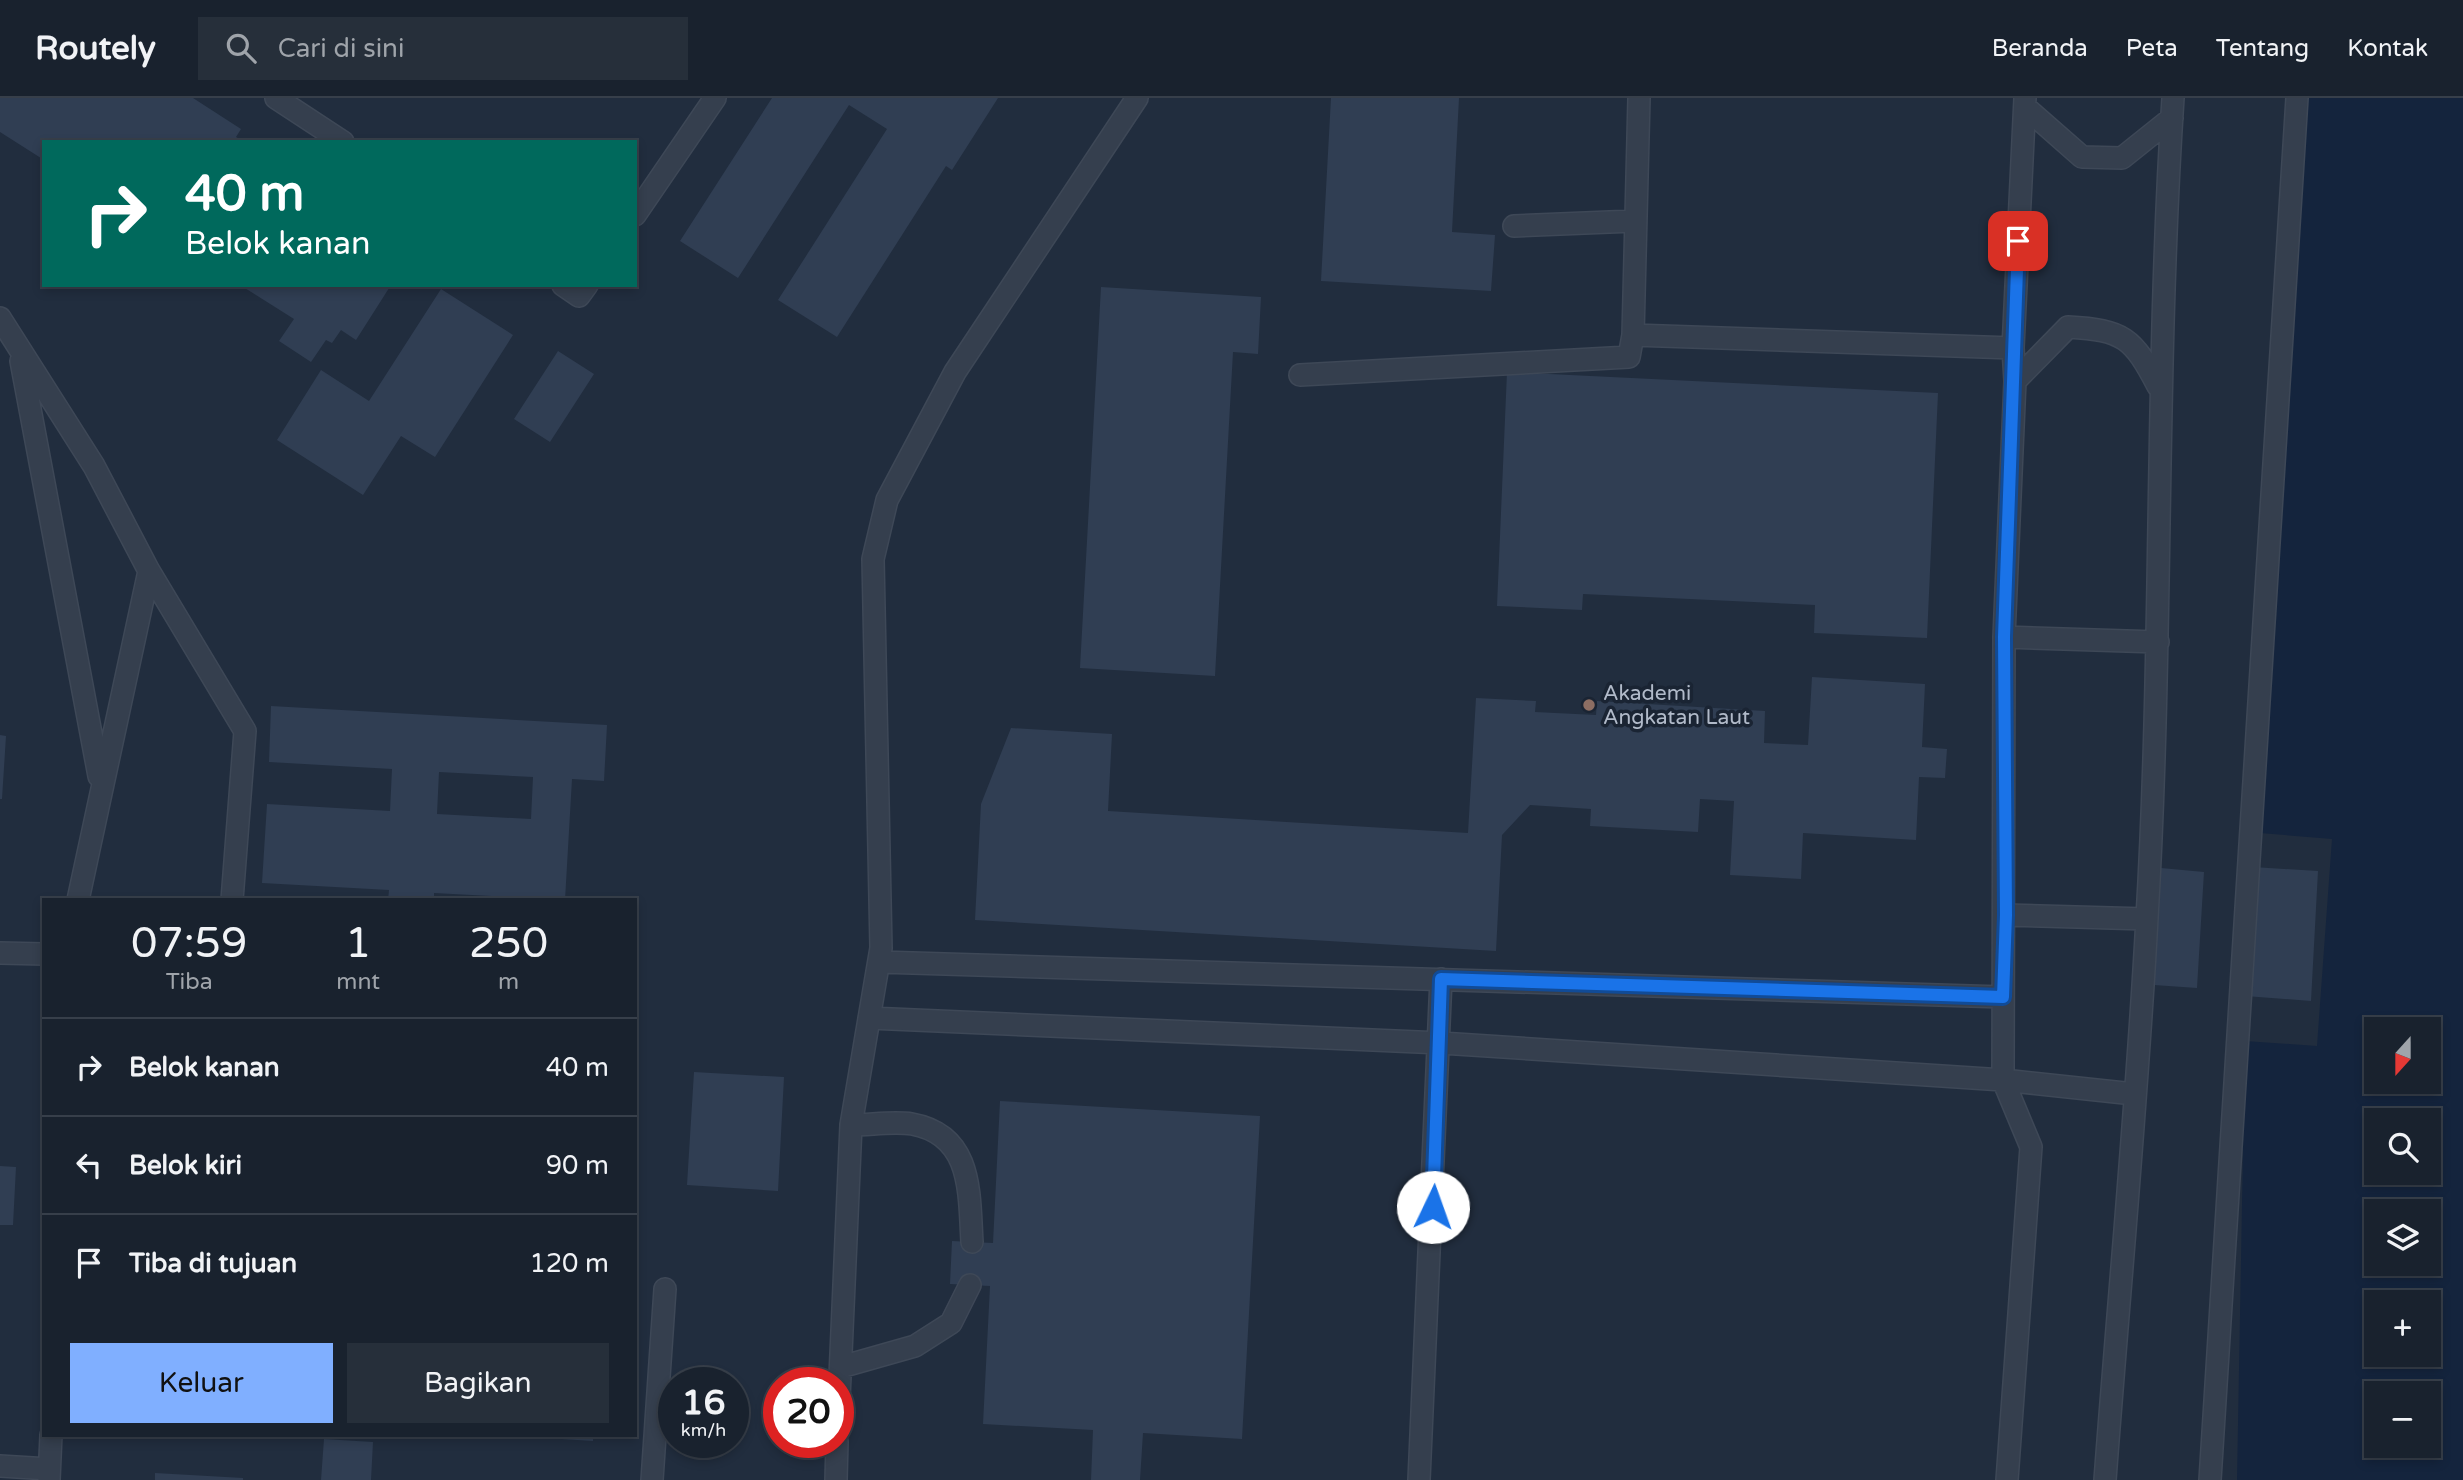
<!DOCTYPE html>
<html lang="id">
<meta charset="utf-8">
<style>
:root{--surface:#19222e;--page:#262f3a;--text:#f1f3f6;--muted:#9fa4aa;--line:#373f4a;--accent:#80afff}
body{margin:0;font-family:"Varela Round",sans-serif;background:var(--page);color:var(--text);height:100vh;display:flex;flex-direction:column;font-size:26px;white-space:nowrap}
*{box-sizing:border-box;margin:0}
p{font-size:23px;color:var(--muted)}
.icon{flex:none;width:38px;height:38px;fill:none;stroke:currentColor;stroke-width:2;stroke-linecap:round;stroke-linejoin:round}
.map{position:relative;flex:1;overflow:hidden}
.sheet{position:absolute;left:42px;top:800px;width:595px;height:539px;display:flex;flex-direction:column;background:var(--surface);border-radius:0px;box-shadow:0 4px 10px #0003,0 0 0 2px var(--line)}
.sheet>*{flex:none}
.top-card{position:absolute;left:42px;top:42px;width:595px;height:147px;border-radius:0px;box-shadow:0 4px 10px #0003,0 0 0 2px var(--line);background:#00695c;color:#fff;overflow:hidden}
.needle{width:46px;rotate:201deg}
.tools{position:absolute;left:2364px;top:919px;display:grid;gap:14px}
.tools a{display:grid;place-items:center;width:77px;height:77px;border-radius:0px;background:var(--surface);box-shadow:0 4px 10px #0003,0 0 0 2px var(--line);font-size:35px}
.speed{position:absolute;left:658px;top:1269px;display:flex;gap:14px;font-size:35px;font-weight:700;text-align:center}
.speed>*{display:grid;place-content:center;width:91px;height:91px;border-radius:50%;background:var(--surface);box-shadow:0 4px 10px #0003,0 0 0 2px var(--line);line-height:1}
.speed small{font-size:18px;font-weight:400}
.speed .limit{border:10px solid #d22;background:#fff;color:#111}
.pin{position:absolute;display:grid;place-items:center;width:60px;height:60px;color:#fff;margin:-30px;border-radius:14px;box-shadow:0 4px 10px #0006}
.me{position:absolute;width:77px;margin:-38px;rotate:3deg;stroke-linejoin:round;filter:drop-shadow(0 0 5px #0008)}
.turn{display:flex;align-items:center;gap:24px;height:147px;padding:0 28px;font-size:32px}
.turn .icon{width:91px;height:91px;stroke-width:2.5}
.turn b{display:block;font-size:49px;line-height:60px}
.eta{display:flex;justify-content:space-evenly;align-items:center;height:119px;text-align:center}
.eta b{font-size:42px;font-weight:600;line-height:49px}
.button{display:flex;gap:14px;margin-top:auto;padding:14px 28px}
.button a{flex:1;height:80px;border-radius:0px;background:var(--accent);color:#111;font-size:28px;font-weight:600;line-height:80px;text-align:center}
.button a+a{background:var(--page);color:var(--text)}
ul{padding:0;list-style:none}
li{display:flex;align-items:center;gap:21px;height:98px;padding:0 28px;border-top:2px solid var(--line)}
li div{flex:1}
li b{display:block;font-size:26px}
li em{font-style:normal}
header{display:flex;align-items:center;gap:42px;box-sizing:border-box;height:98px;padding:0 35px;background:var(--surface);border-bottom:2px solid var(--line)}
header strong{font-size:33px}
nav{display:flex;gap:38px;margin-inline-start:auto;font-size:24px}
.search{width:490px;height:63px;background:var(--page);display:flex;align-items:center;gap:18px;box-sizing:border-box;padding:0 24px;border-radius:0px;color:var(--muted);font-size:26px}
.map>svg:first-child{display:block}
</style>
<header>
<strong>Routely</strong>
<div class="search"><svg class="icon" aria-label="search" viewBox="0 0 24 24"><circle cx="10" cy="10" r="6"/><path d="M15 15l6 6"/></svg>Cari di sini</div>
<nav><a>Beranda</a><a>Peta</a><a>Tentang</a><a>Kontak</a></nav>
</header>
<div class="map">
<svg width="2463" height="1382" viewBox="0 0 2463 1382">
<rect width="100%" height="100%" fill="#212d3e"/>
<path fill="#14243d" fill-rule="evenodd" d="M2301,0H2463V1382H2237L2245,943L2317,948L2332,741L2260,735ZM2376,931H2429V984H2376ZM2376,1022H2429V1074H2376ZM2376,1113H2429V1166H2376ZM2376,1204H2429V1256H2376ZM2376,1295H2429V1348H2376Z"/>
<path fill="#303e53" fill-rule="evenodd" d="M0,0H193L241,31L236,39L244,44H44V62L0,34Z
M772,0H998L952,72L946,68L837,239L778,202L887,31L849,7L738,180L680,143Z
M1331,0H1459L1452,134L1495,137L1491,193L1321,183Z
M240,187H391L356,242L341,232L332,245L326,242L311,264L279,243L294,221Z
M1101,189L1261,199L1258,256L1233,254L1215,578L1080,570Z
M441,191L513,237L435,359L401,338L363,397L277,342L321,272L369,303Z
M558,253L594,276L550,344L514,321Z
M1507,274L1938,295L1927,540L1814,535L1815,507L1583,496L1582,512L1497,508Z
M1812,579L1925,586L1922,649L1947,651L1945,680L1919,679L1916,742L1803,735L1801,781L1730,777L1734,703L1700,701L1698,734L1590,728L1591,711L1530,707L1502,737L1496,853L975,822L981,706L1011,630L1112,636L1108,713L1468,735L1476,600L1536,603L1535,614L1596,617L1597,603L1765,613L1764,645L1808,647Z
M271,608L607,627L604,683L572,681L565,802L434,795V802H388L389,792L262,785L267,706L390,713L392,671L269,664ZM439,674L533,679L531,721L437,716Z
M0,637L6,638L2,701H0Z
M2253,769L2318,773L2311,903L2245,898Z
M2161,770L2204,774L2197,890L2154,887Z
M694,974L784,979L778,1093L687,1087Z
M1000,1003L1260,1018L1242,1341L1143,1335L1140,1382H1091L1093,1332L983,1326L990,1188L950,1186L952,1143L993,1145Z
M0,1068L16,1069L13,1127H0Z
M561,1337H593V1343L561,1341Z
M324,1341L373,1344L371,1382H321Z
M155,1375L243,1380V1382H155Z"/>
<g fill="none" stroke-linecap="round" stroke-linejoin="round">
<g stroke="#3e4857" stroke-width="24">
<path id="service" d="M276,0L343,44
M2025,9L2082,59L2122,60L2172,20
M635,117L715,0
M1514,128L1634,123
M563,187L579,198L587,187
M0,220L94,368L149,473L78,802
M1633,237L2013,250
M21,263L99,678
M1300,277L1629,259L1633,237L1639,0
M2015,283L2068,229C2124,232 2133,240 2158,288
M149,473L245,633L232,802
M2004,539L2158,544
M2006,817L2147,821
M0,855L44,856
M880,864L2003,899
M869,920L1441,945L2003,982L2134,996
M851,1027C871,1027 893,1023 912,1026C973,1037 969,1095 972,1144
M841,1269L915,1248L951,1225L970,1187
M838,1324L851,1027L881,850L873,461L887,402L955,274L1137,0
M0,1368L49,1371
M49,1382L51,1337
M652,1382L665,1191
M836,1382L837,1344
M1419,1382L1441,881
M2007,1382L2031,1049L2003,982L2004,539L2015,283L2013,250L2025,0
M2105,1382C2119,1195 2137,1008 2147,820C2163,547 2155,273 2173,0
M2210,1382L2297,0"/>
</g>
<use href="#service" stroke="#353f4e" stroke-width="21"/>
</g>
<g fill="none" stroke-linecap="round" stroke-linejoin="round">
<g stroke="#114b97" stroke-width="18">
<path id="route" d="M1433,1109L1441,881L2003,899L2006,817L2004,539L2018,143"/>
</g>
<use href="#route" stroke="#1a73e8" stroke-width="12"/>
</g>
<circle fill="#8d6e63" stroke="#1a2433" stroke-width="2.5" cx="1589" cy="607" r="7"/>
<g text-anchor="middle" stroke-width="7" stroke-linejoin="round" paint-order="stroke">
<g font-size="21" fill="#b1bac9" stroke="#1a2433" text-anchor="start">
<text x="1603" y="602">Akademi<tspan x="1603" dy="24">Angkatan Laut</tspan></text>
</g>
</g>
</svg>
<div class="tools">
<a><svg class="needle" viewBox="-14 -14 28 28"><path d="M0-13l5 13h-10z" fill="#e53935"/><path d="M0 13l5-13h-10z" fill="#9fa4aa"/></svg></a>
<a><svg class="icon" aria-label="search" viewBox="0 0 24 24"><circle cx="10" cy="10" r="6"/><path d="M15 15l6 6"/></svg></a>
<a><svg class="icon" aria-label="layers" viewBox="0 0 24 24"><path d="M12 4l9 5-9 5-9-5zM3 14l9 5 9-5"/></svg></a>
<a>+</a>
<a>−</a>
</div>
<div class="speed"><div>16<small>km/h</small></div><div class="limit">20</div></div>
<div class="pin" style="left:2018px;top:143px;background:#d93025"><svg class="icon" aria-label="arrive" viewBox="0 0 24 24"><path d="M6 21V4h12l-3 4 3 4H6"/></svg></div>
<svg class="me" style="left:1433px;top:1109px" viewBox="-20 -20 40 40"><circle r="19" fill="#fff"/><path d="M0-13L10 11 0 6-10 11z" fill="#1a73e8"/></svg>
<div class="top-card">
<div class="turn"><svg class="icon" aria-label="right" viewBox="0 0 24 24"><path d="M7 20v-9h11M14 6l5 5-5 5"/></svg><div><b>40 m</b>Belok kanan</div></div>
</div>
<section class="sheet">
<div class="eta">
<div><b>07:59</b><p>Tiba</p></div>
<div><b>1</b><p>mnt</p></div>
<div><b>250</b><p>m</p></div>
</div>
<ul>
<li><svg class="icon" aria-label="right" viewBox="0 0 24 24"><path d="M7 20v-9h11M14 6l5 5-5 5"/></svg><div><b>Belok kanan</b></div><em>40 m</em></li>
<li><svg class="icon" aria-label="left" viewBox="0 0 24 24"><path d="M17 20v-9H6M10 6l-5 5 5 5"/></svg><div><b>Belok kiri</b></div><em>90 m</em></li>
<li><svg class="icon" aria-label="arrive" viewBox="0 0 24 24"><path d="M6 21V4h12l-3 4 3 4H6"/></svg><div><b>Tiba di tujuan</b></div><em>120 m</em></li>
</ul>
<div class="button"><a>Keluar</a><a>Bagikan</a></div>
</section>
</div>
